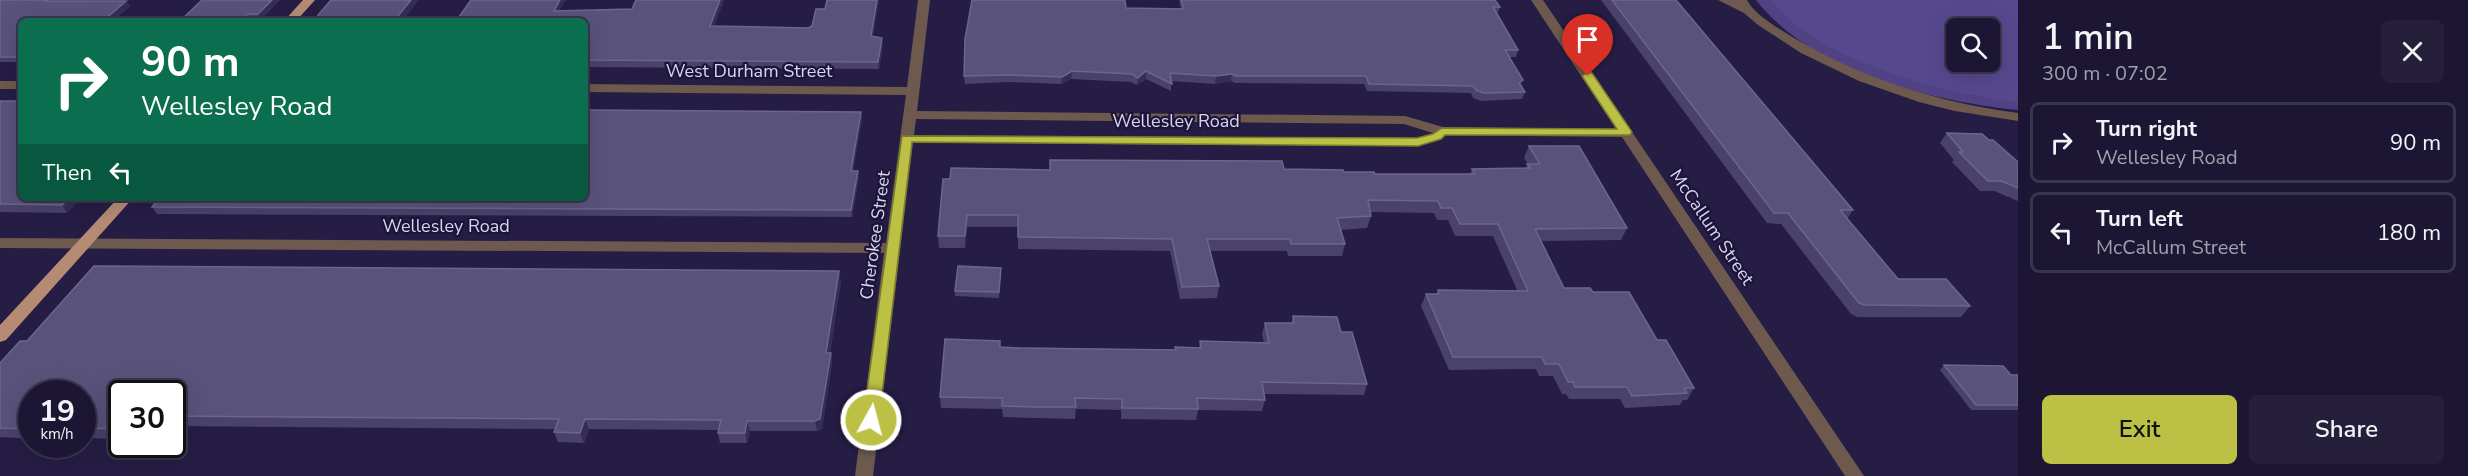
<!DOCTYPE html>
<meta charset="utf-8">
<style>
:root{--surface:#1c1634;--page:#251f3c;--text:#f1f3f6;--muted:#a09fac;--line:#3a354f;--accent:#bcc044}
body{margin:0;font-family:"Nunito Sans",sans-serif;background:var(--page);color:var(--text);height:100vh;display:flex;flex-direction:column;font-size:22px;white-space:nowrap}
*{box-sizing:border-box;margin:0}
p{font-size:20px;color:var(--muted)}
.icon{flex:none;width:33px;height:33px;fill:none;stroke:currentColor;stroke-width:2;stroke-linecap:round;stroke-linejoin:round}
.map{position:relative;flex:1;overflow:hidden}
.side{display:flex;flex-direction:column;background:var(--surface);width:450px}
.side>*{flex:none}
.banner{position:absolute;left:18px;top:18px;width:570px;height:183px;border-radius:9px;box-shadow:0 6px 24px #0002,0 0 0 2px var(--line);background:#0b6e4f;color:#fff;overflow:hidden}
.tools{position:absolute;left:1946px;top:18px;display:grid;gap:12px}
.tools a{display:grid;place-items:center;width:54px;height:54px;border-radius:9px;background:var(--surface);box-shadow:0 6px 24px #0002,0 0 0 2px var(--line);font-size:30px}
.speed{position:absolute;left:18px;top:380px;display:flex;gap:12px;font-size:30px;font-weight:700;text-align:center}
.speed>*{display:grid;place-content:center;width:78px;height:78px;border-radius:50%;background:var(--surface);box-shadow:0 6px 24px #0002,0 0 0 2px var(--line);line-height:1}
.speed small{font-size:15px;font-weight:400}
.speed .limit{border:3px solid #111;border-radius:9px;background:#fff;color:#111}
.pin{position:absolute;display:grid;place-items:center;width:51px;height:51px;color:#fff;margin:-62px -26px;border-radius:50% 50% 50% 0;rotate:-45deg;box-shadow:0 0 6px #0007}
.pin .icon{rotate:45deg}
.me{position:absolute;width:66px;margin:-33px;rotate:7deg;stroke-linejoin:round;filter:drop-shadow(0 0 4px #0008)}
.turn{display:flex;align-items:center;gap:21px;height:126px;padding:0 24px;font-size:27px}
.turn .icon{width:78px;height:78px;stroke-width:2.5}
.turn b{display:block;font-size:42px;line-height:51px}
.then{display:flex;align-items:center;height:57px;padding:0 24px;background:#0003;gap:12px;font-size:22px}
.round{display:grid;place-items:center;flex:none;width:63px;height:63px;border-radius:9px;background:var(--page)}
.summary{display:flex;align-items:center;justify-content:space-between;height:102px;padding:0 24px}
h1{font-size:36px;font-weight:600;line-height:45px}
.action{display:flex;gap:12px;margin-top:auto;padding:12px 24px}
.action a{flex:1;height:69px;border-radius:9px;background:var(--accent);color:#111;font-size:24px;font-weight:600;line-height:69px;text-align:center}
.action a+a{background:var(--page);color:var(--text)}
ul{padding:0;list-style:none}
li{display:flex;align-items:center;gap:18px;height:81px;margin:0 12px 9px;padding:0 12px;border:3px solid var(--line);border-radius:9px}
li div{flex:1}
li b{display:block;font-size:22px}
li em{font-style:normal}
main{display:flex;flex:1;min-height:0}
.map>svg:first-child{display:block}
</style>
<main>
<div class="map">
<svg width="2018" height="476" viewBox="0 0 2018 476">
<rect width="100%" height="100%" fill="#261d45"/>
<path fill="#504284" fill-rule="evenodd" d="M1756,0H2018V110C1932,101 1812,72 1756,0ZM1956,28H1989V62H1956Z"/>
<path fill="#56488d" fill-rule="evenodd" d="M1771,0H2018V102C1947,95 1815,60 1771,0ZM1956,28H1989V62H1956Z"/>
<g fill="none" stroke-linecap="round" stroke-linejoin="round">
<path fill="#6d594d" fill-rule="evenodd" d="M918,0H930L917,111L1405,116L1443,127L1616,129L1531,0H1543L1864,476H1845L1622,137L1446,135L1442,139L1418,146L913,143L873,476H855L884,253L0,248V238L886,243L906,95L585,92V84L907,87ZM916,119L1404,124L1433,133L1417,138L914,135Z
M1718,0H1747C1756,16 1774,25 1789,35C1860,78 1936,102 2018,113V121L1955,111L1919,102L1859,81L1801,53L1758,25L1744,13Z
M0,81H21V89H0Z"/>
<path fill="#b58b74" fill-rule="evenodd" d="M303,0H315L296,21H284Z
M118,198H133L6,340L0,342V325Z"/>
</g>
<path fill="#4a426c" d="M0,0L126,1L130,6L113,21H21V62H0Z
M280,0L261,20L180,21Z
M636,0H724L714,26L808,28L812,26L825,9L827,0H879L873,36L883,45L879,69L585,67V21L560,11L632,9Z
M1179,0H1495L1500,7L1497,14L1518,50L1516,57H1510L1525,92L1522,99L1481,101L1473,98L1471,93L1367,91L1364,84L1235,83L1231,81L1215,84L1171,81V91L1146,79L1137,85L1131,82L1071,79L1061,84L1009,82L965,84L964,76L1126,8L1181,9Z
M1601,0H1676L1853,210L1847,219L1898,279L1970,306L1961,317H1857L1851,314L1781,224L1767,223Z
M0,101L21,198H81L67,213L0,212Z
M861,112L862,119L853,171L859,178L852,217L157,214L152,207Z
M1947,133L1989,140L2018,162V201L1994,191H1980L1952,162L1954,160L1940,143Z
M1529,146L1627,228L1621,240L1541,241L1564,288L1593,292L1657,340L1694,388L1687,400H1683L1680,405L1625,408L1620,399H1569L1566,394H1562L1553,376H1539L1536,369L1449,370L1421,306L1426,294H1436L1438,290H1517L1493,236H1455L1448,220H1437L1434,213L1370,212L1371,216L1367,228L1341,230L1345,244L1342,256H1288L1287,251H1210L1219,286L1217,298L1180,299L1170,251L1018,249V227H967L965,248H939L938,236L943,179L1284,169L1344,172L1375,174H1470L1472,169L1526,168L1528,164L1524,158Z
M1001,268L999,298L955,296V291Z
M841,281L830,353H831L832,363L822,429L817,431H750L747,443H720L718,433V430L589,429L584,443L558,442L554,432L555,429L172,426V393H122V439L82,438V393H32V439L0,437V363L27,341Z
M1293,316L1341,332L1367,384L1364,395L1264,394L1265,400L1262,411L1198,410L1196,420L1121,419V410L1076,409L1075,419L1036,418L1003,417L1002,409L941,408L940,397L1000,347L1175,350V347L1199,348L1200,341L1264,343L1262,334L1265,323H1291Z
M1944,365L2011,375H2018V410H1971L1940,370Z"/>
<path fill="#352d56" d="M272,0H280L261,20L258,14Z
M411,0H419L403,21H394Z
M560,0H566L556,17L554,11Z
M720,0H724L711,33L710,26Z
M877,0H879L872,43L871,36Z
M126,1L130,6L113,21H103Z
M248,14L250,20L249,21H240Z
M882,38L883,45L879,69L878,62Z
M1072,71L1071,79L1061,84L1062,77Z
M1146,71V79L1137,85L1138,78Z
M1232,74L1231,81L1215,84L1216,76Z
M861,112L862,119L852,178L851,171Z
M858,171L859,178L852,217L851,210Z
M69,198H81L67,213L62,205Z
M967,215V227L965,248V236Z
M839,271L841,281L828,363L826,353Z
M831,353L832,363L822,429L817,431L815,421Z
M585,419L589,429L584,443L580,433Z
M747,421L750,431L747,443L745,433Z"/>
<path fill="#59527a" stroke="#6d668c" stroke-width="1.5" d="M0,0H47L46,1H126L103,21H21V57H0Z
M202,0H272L258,14H248L240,21H180Z
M331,0H411L394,21H313Z
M471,0H560L554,11L632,9L636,0H720L710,26L808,28L812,26L816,9H825L827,0H877L871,36L882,38L878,62L585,60V21H456Z
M972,0H1125L1126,8L1184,9L1181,0H1495L1500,7H1493L1518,50H1505L1523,80L1519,83L1525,92L1484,93L1476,90L1473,86L1369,84L1366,76H1236L1232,74L1216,76L1170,73L1172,84L1146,71L1138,78L1132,74L1072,71L1062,77L1009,75L964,76L965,39Z
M1612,0H1676L1853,210H1840L1898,279H1946L1970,306L1865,305L1859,303L1788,213H1774Z
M0,101H21V198H69L62,205L0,204Z
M585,110L861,112L851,171H858L851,210L152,207L159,198H585Z
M1947,133L1982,134L1989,140H1993L2018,162V188L2001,181H1988L1959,152H1963Z
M1529,146H1579L1627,228L1535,229L1564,288H1590L1593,292H1629L1657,340H1666L1694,388H1684L1687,393L1632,396L1627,387H1575L1573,382H1568L1559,364H1545L1542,357H1453L1426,294H1439L1438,290L1528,291L1498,224H1460L1452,208H1441L1438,201L1368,200L1371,216L1337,218L1345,244H1291L1290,239H1207L1219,286L1182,287L1172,239L1018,237V215H967L965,236H938L943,179H950L951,168L1050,170V160L1282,161L1284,169L1343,170L1344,172H1374L1375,174H1475L1472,169L1530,168L1527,164H1540Z
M94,266L839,271L826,353H831L820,419L815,421H747L745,433H718L721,420L585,419L580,433L554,432L559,419L172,416V393H122V429L82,428V393H32V429L0,428V363L20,341H27Z
M958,266L1001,268L999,292L955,291Z
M1293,316L1337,317L1341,332H1352L1367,384L1262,382L1265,400L1197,398L1198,409L1122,408V399L1075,398L1076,407H1036L1002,406V398L940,397L945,339L1000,341V347L1019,348L1176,350L1175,347L1201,348L1200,341L1269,343L1265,323H1294Z
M1944,365L2003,366L2011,375H2018V405H1976Z"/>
<path fill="#bcc044" stroke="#7a7d2c" stroke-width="1.5" d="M1588,72L1592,73L1632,132L1630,135H1445L1441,139L1418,146L912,142L879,420L877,424L871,426L865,424L863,420L902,136L1417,138L1433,134L1442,128L1617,129L1582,76Z"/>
<g text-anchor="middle" stroke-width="4.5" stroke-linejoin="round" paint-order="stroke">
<g font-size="18" fill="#d8d5ef" stroke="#1d143a">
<text x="749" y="77">West Durham Street</text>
<text x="1176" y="127">Wellesley Road</text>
<text x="446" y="232">Wellesley Road</text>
<text transform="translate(1712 227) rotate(56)" y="6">McCallum Street</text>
<text transform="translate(875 235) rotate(-82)" y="6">Cherokee Street</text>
</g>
</g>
</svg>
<div class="tools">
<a><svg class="icon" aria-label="search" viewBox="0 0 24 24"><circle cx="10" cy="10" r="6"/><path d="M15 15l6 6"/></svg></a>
</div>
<div class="speed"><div>19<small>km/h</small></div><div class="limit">30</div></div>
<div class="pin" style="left:1588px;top:76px;background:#d93025"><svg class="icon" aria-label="arrive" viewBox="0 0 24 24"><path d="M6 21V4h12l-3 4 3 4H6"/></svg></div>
<svg class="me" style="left:871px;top:420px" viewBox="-20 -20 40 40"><circle r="17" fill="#bcc044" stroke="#fff" stroke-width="3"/><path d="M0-11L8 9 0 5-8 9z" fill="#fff"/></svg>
<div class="banner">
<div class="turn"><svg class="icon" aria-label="right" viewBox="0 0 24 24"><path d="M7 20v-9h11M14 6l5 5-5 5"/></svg><div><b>90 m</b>Wellesley Road</div></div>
<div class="then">Then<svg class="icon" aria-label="left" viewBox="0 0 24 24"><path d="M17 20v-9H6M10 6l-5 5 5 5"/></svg></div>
</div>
</div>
<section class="side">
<div class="summary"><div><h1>1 min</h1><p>300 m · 07:02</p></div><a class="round"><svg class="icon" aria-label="close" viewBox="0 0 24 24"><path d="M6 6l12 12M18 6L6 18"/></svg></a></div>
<ul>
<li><svg class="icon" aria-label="right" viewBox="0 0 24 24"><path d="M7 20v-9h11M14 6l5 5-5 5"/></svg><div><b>Turn right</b><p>Wellesley Road</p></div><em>90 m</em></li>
<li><svg class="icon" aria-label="left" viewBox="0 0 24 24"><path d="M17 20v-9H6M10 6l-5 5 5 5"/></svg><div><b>Turn left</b><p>McCallum Street</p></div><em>180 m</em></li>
</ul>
<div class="action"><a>Exit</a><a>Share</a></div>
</section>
</main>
